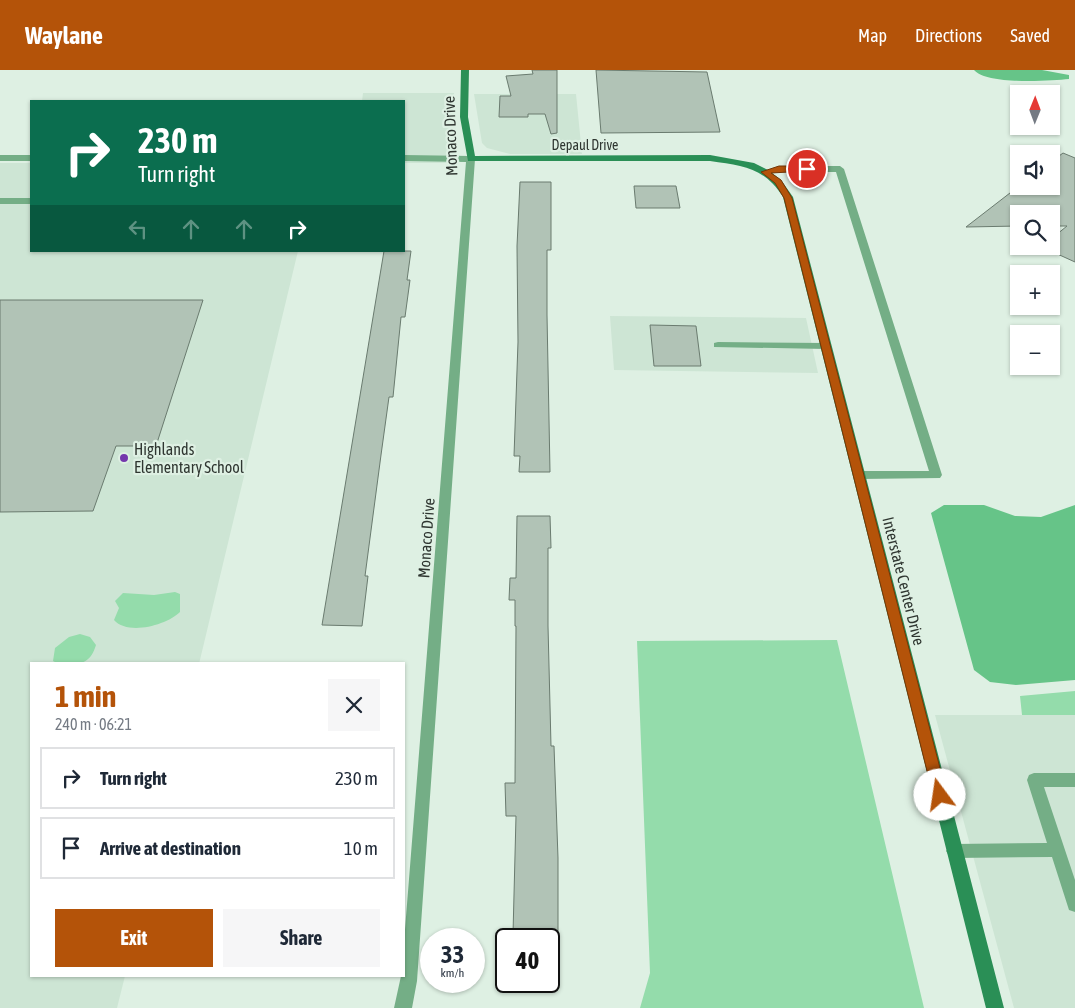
<!DOCTYPE html>
<meta charset="utf-8">
<style>
:root{--surface:#fff;--page:#f6f6f7;--text:#1f2937;--muted:#747a83;--line:#e0e1e3;--accent:#b45309}
body{margin:0;font-family:"Asap Condensed",sans-serif;background:var(--page);color:var(--text);height:100vh;display:flex;flex-direction:column;font-size:19px;white-space:nowrap}
*{box-sizing:border-box;margin:0}
p{font-size:16px;color:var(--muted)}
.icon{flex:none;width:28px;height:28px;fill:none;stroke:currentColor;stroke-width:2;stroke-linecap:round;stroke-linejoin:round}
.map{position:relative;flex:1;overflow:hidden}
.sheet{position:absolute;left:30px;top:592px;width:375px;height:315px;display:flex;flex-direction:column;background:var(--surface);border-radius:0px;box-shadow:0 1px 4px #0004}
.sheet>*{flex:none}
.banner{position:absolute;left:30px;top:30px;width:375px;height:152px;border-radius:0px;box-shadow:0 1px 4px #0004;background:#0b6e4f;color:#fff;overflow:hidden}
.needle{width:32px;rotate:1deg}
.buttons{position:absolute;left:1010px;top:15px;display:grid;gap:10px}
.buttons a{display:grid;place-items:center;width:50px;height:50px;border-radius:0px;background:var(--surface);box-shadow:0 1px 4px #0004;font-size:25px}
.speed{position:absolute;left:420px;top:858px;display:flex;gap:10px;font-size:25px;font-weight:700;text-align:center}
.speed>*{display:grid;place-content:center;width:65px;height:65px;border-radius:50%;background:var(--surface);box-shadow:0 1px 4px #0004;line-height:1}
.speed small{font-size:12px;font-weight:400}
.speed .limit{border:2px solid #111;border-radius:8px;background:#fff;color:#111}
.pin{position:absolute;display:grid;place-items:center;width:42px;height:42px;color:#fff;margin:-21px;border:2px solid #fff;border-radius:50%;box-shadow:0 1px 5px #0007}
.me{position:absolute;width:55px;margin:-28px;rotate:346deg;stroke-linejoin:round;filter:drop-shadow(0 0 4px #0008)}
.turn{display:flex;align-items:center;gap:18px;height:105px;padding:0 25px;font-size:22px}
.turn .icon{width:65px;height:65px;stroke-width:2.5}
.turn b{display:block;font-size:35px;line-height:42px}
.lanes{display:flex;align-items:center;height:48px;padding:0 25px;background:#0003;justify-content:center;gap:25px;direction:ltr}
.lanes .off{opacity:.35}
.round{display:grid;place-items:center;flex:none;width:52px;height:52px;border-radius:0px;background:var(--page)}
.summary{display:flex;align-items:center;justify-content:space-between;height:85px;padding:0 25px}
h1{font-size:30px;font-weight:700;line-height:38px;color:var(--accent)}
.cta{display:flex;gap:10px;margin-top:auto;padding:10px 25px}
.cta a{flex:1;height:58px;border-radius:0px;background:var(--accent);color:#fff;font-size:20px;font-weight:700;line-height:58px;text-align:center}
.cta a+a{background:var(--page);color:var(--text)}
ul{padding:0;list-style:none}
li{display:flex;align-items:center;gap:15px;height:62px;margin:0 10px 8px;padding:0 15px;border:2px solid var(--line);border-radius:0px}
li div{flex:1}
li b{display:block;font-size:19px}
li em{font-style:normal}
header{display:flex;align-items:center;gap:30px;box-sizing:border-box;height:70px;padding:0 25px;background:var(--accent);color:#fff}
header strong{font-size:24px}
nav{display:flex;gap:28px;margin-inline-start:auto;font-size:18px}
.map>svg:first-child{display:block}
</style>
<header>
<strong>Waylane</strong>
<nav><a>Map</a><a>Directions</a><a>Saved</a></nav>
</header>
<div class="map">
<svg width="1075" height="938" viewBox="0 0 1075 938">
<rect width="100%" height="100%" fill="#def0e3"/>
<path fill="#cde5d4" d="M363,23H454L457,93H404V31H362Z
M474,24H576L582,84H510L487,78L482,73Z
M0,93H31V181H298L199,594H31V906H125L117,938H0Z
M610,246L806,248L818,303L614,300Z
M935,645H1075V938H1014Z"/>
<path fill="#94dcab" d="M175,522L180,524V542C167,555 128,566 114,550L119,538L115,531L123,523L154,525Z
M80,564L90,567L96,575C91,591 84,594 69,594C63,594 58,594 53,591L55,578L69,567Z
M837,570L924,938H640L650,903L637,571Z
M1075,621V645H1022L1020,626Z"/>
<path fill="#66c488" d="M974,0H1042L1069,5V9C1049,11 987,15 974,0Z
M944,435H984L1015,446L1041,447L1075,435V610L1016,615L990,612L974,600L931,443Z"/>
<path fill="#b1c3b6" stroke="#6a7b6f" d="M532,0H557V63L551,64L545,44H528V47H499L500,26H511L506,6L533,4Z
M596,0L707,2L720,62L601,63Z
M1063,83L1075,88V192L1042,177L1051,176V169L1067,156H1051V144H1019V156L966,157L1019,116H1051V92Z
M520,112H551V180H547V245L550,402H519L520,386H514L518,272L517,176Z
M634,116H676L680,138H636Z
M384,181H411L407,210H410L405,247H401L393,327H389L381,385L365,506H368L362,556L322,555Z
M0,230H203L156,376H116L93,441L0,442Z
M650,255L696,256L701,296H654Z
M517,446H550L551,478H548V556L551,676H554L558,788V865L513,864L516,746H506L505,713H515L516,556H515V530H509L510,508H516Z"/>
<g fill="none" stroke-linecap="round" stroke-linejoin="round">
<path fill="#74ae86" fill-rule="evenodd" d="M779,96H840L844,99L942,405L940,408L860,409L854,405L860,401H929L836,102H779L765,105L761,102Z
M0,128H31V134H0Z
M718,272L826,273L831,276L826,279L714,277V273Z
M1034,703H1075V717H1044L1075,810V842L1069,840L1052,787L954,788L949,786L946,781L949,776L954,774L1047,773L1027,710L1029,705Z"/>
<path fill="#74ae86" fill-rule="evenodd" d="M0,85H31V91H0Z
M404,85L471,86L475,89L417,911L412,938H394L401,906H404V872L466,92L404,91Z"/>
<path fill="#2a8f56" fill-rule="evenodd" d="M461,0H469L468,47L475,86L710,85L754,93L768,100L781,110L793,127L1004,938H986L783,127C764,97 743,96 710,91H468L460,47Z"/>
</g>
<path fill="#b45309" stroke="#753606" d="M779,96H807L811,99L807,101L771,103L781,110L792,128L947,725L945,729L940,731L935,729L933,725L784,128L775,113L761,102Z"/>
<circle fill="#7437ac" stroke="#def0e3" stroke-width="2" cx="124" cy="388" r="5"/>
<g text-anchor="middle" stroke-width="4.5" stroke-linejoin="round" paint-order="stroke">
<g font-size="14" fill="#2f3631" stroke="#def0e3">
<text x="585" y="80">Depaul Drive</text>
</g>
<g font-size="16" fill="#2f3631" stroke="#def0e3">
<text transform="translate(450 66) rotate(-92)" y="6">Monaco Drive</text>
<text transform="translate(426 468) rotate(-86)" y="6">Monaco Drive</text>
<text transform="translate(904 511) rotate(76)" y="6">Interstate Center Drive</text>
</g>
<g font-size="16" fill="#2f3631" stroke="#def0e3" text-anchor="start">
<text x="134" y="385">Highlands<tspan x="134" dy="18">Elementary School</tspan></text>
</g>
</g>
</svg>
<div class="buttons">
<a><svg class="needle" viewBox="-14 -14 28 28"><path d="M0-13l5 13h-10z" fill="#e53935"/><path d="M0 13l5-13h-10z" fill="#747a83"/></svg></a>
<a><svg class="icon" aria-label="sound" viewBox="0 0 24 24"><path d="M4 9h4l5-4v14l-5-4H4zM17 9q2 3 0 6"/></svg></a>
<a><svg class="icon" aria-label="search" viewBox="0 0 24 24"><circle cx="10" cy="10" r="6"/><path d="M15 15l6 6"/></svg></a>
<a>+</a>
<a>−</a>
</div>
<div class="speed"><div>33<small>km/h</small></div><div class="limit">40</div></div>
<div class="pin" style="left:807px;top:99px;background:#d93025"><svg class="icon" aria-label="arrive" viewBox="0 0 24 24"><path d="M6 21V4h12l-3 4 3 4H6"/></svg></div>
<svg class="me" style="left:940px;top:725px" viewBox="-20 -20 40 40"><circle r="19" fill="#fff"/><path d="M0-13L10 11 0 6-10 11z" fill="#b45309"/></svg>
<div class="banner">
<div class="turn"><svg class="icon" aria-label="right" viewBox="0 0 24 24"><path d="M7 20v-9h11M14 6l5 5-5 5"/></svg><div><b>230 m</b>Turn right</div></div>
<div class="lanes"><svg class="icon off" aria-label="left" viewBox="0 0 24 24"><path d="M17 20v-9H6M10 6l-5 5 5 5"/></svg><svg class="icon off" aria-label="ahead" viewBox="0 0 24 24"><path d="M12 20V5M6 11l6-6 6 6"/></svg><svg class="icon off" aria-label="ahead" viewBox="0 0 24 24"><path d="M12 20V5M6 11l6-6 6 6"/></svg><svg class="icon" aria-label="right" viewBox="0 0 24 24"><path d="M7 20v-9h11M14 6l5 5-5 5"/></svg></div>
</div>
<section class="sheet">
<div class="summary"><div><h1>1 min</h1><p>240 m · 06:21</p></div><a class="round"><svg class="icon" aria-label="close" viewBox="0 0 24 24"><path d="M6 6l12 12M18 6L6 18"/></svg></a></div>
<ul>
<li><svg class="icon" aria-label="right" viewBox="0 0 24 24"><path d="M7 20v-9h11M14 6l5 5-5 5"/></svg><div><b>Turn right</b></div><em>230 m</em></li>
<li><svg class="icon" aria-label="arrive" viewBox="0 0 24 24"><path d="M6 21V4h12l-3 4 3 4H6"/></svg><div><b>Arrive at destination</b></div><em>10 m</em></li>
</ul>
<div class="cta"><a>Exit</a><a>Share</a></div>
</section>
</div>
